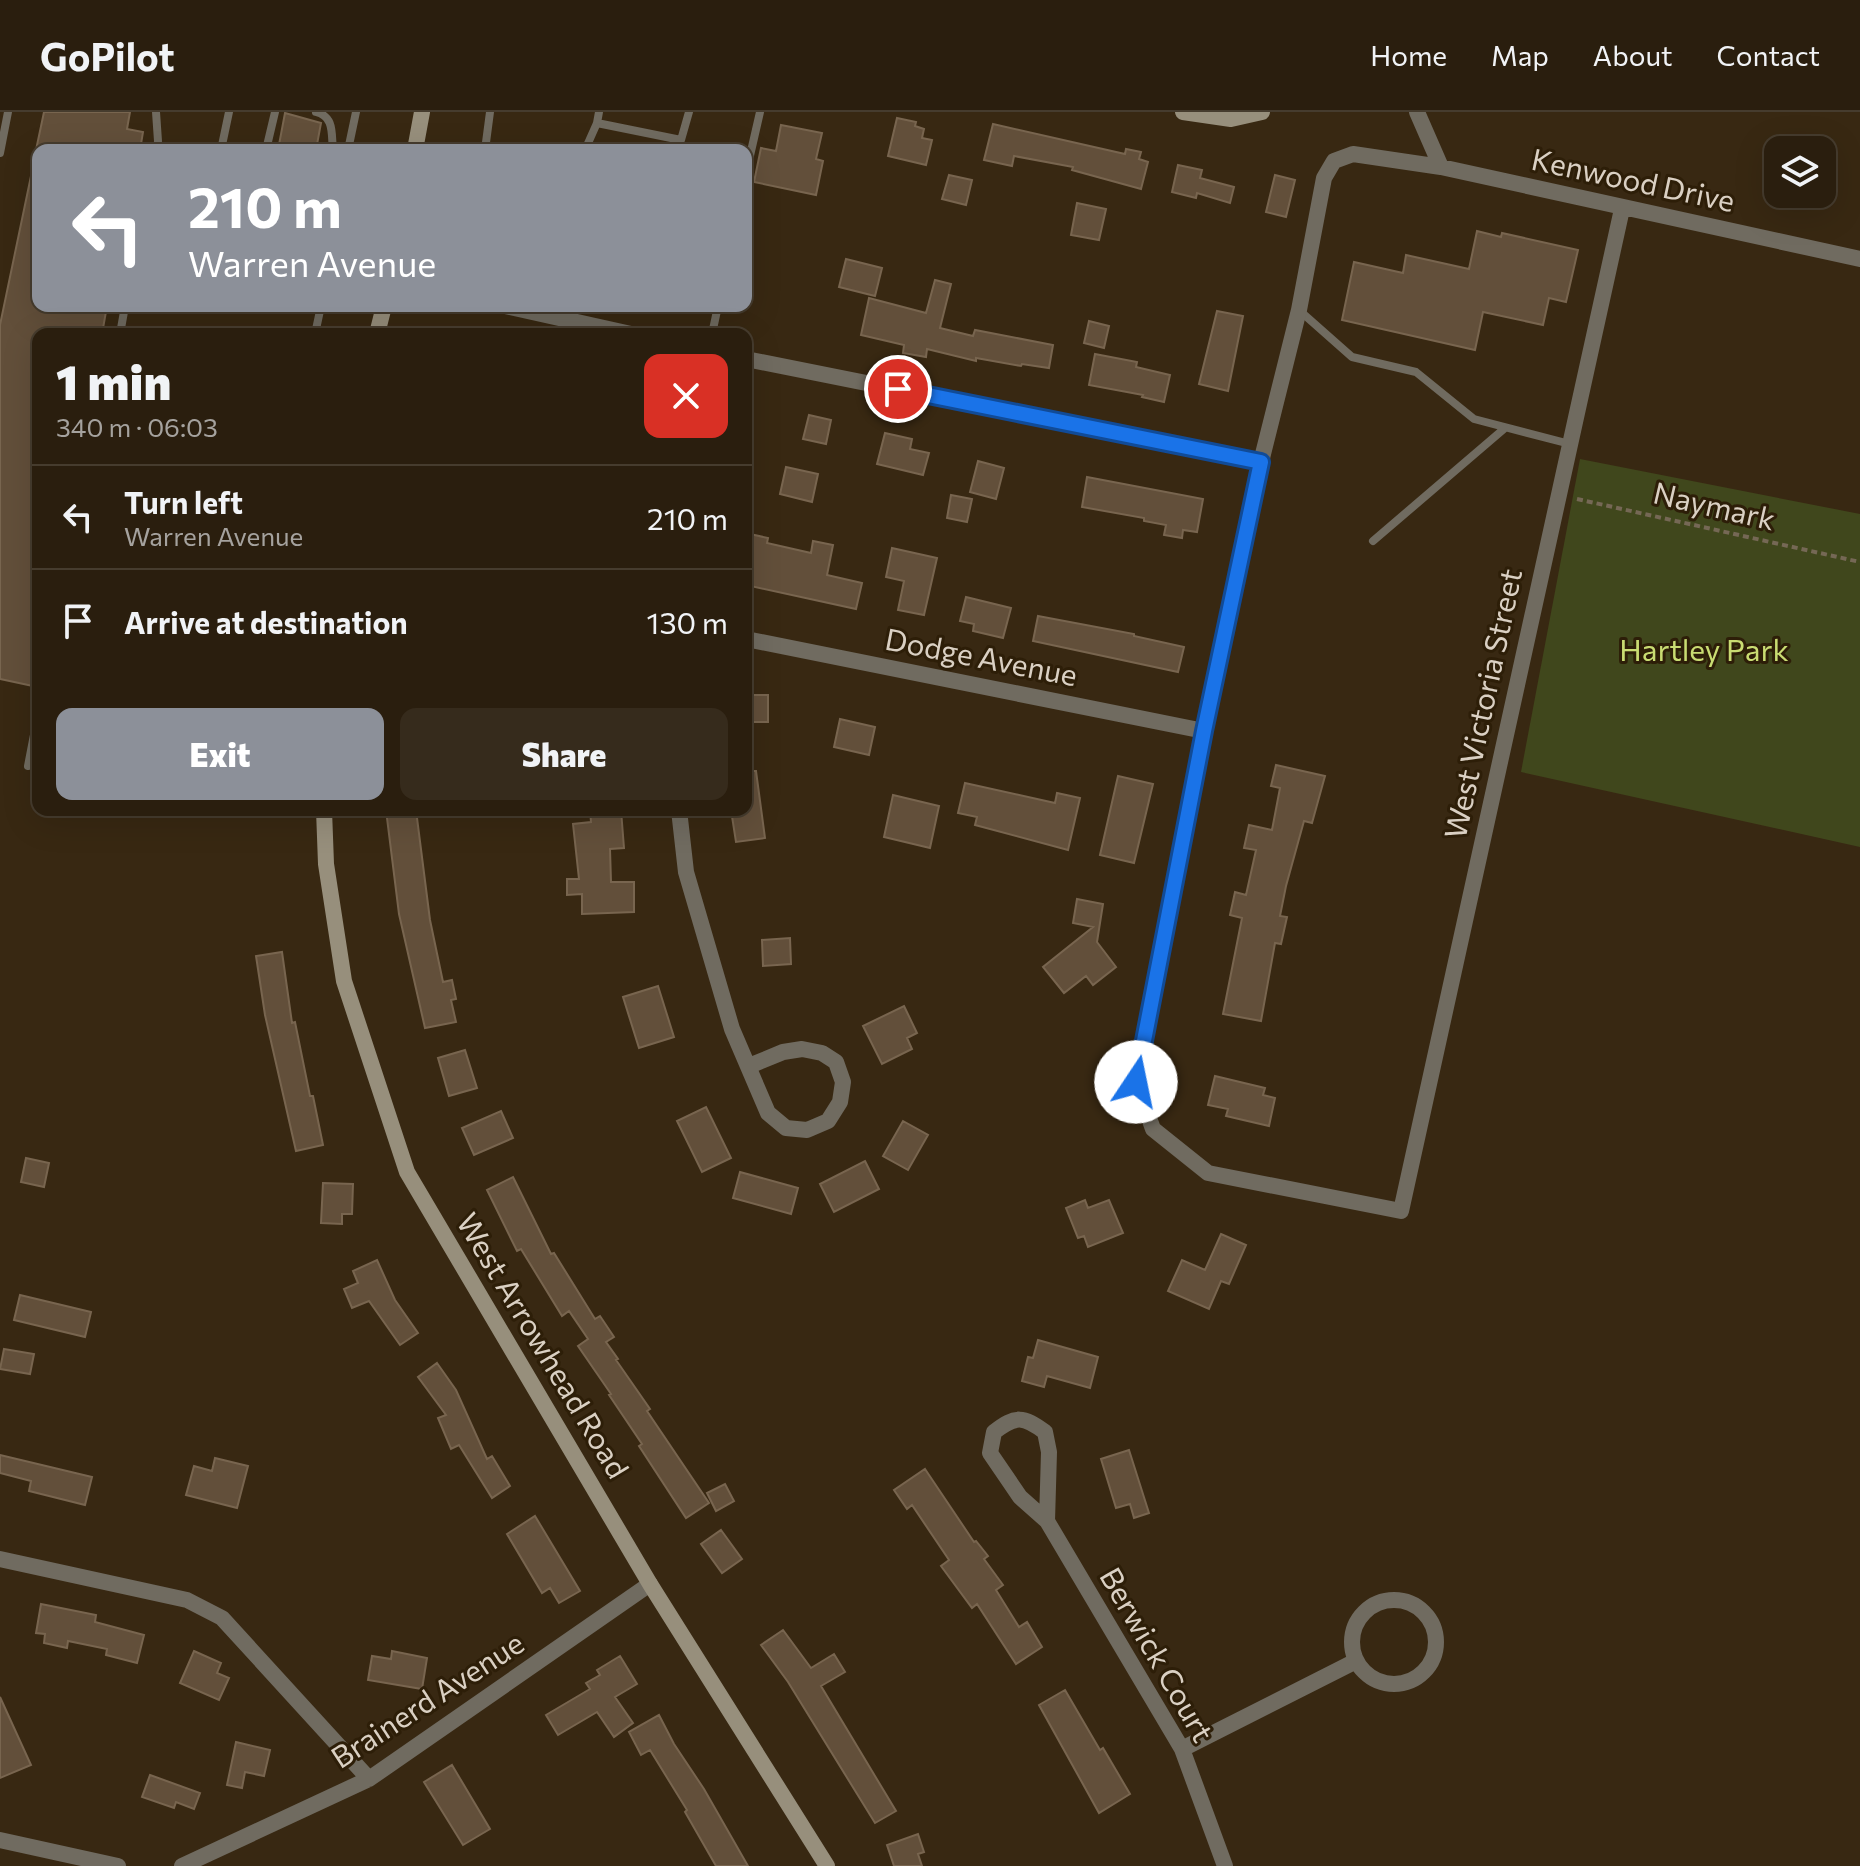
<!DOCTYPE html>
<meta charset="utf-8">
<style>
:root{--surface:#2a1e0e;--page:#362b1c;--text:#f1f3f6;--muted:#a5a29e;--line:#463c2e;--accent:#8c9099}
body{margin:0;font-family:Commissioner,sans-serif;background:var(--page);color:var(--text);height:100vh;display:flex;flex-direction:column;font-size:30px;white-space:nowrap}
*{box-sizing:border-box;margin:0}
p{font-size:26px;color:var(--muted)}
.icon{flex:none;width:44px;height:44px;fill:none;stroke:currentColor;stroke-width:2;stroke-linecap:round;stroke-linejoin:round}
.map{position:relative;flex:1;overflow:hidden}
.side{position:absolute;left:32px;top:216px;width:720px;height:488px;display:flex;flex-direction:column;background:var(--surface);border-radius:16px;box-shadow:0 8px 32px #0002,0 0 0 2px var(--line)}
.side>*{flex:none}
.top-card{position:absolute;left:32px;top:32px;width:720px;height:168px;border-radius:16px;box-shadow:0 8px 32px #0002,0 0 0 2px var(--line);background:#8c9099;color:#fff;overflow:hidden}
.buttons{position:absolute;left:1764px;top:24px;display:grid;gap:16px}
.buttons a{display:grid;place-items:center;width:72px;height:72px;border-radius:16px;background:var(--surface);box-shadow:0 8px 32px #0002,0 0 0 2px var(--line);font-size:40px}
.pin{position:absolute;display:grid;place-items:center;width:68px;height:68px;color:#fff;margin:-34px;border:4px solid #fff;border-radius:50%;box-shadow:0 2px 8px #0007}
.me{position:absolute;width:88px;margin:-44px;rotate:11deg;stroke-linejoin:round;filter:drop-shadow(0 0 6px #0008)}
.turn{display:flex;align-items:center;gap:28px;height:168px;padding:0 24px;font-size:36px}
.turn .icon{width:104px;height:104px;stroke-width:2.5}
.turn b{display:block;font-size:56px;line-height:68px}
.round{display:grid;place-items:center;flex:none;width:84px;height:84px;border-radius:16px;background:var(--page)}
.headline{display:flex;align-items:center;justify-content:space-between;height:136px;padding:0 24px}
h1{font-size:48px;font-weight:800;line-height:60px}
.cta{display:flex;gap:16px;margin-top:auto;padding:16px 24px}
.cta a{flex:1;height:92px;border-radius:16px;background:var(--accent);color:#fff;font-size:32px;font-weight:800;line-height:92px;text-align:center}
.cta a+a{background:var(--page);color:var(--text)}
ul{padding:0;list-style:none}
li{display:flex;align-items:center;gap:24px;height:104px;padding:0 24px;border-top:2px solid var(--line)}
li div{flex:1}
li b{display:block;font-size:30px}
li em{font-style:normal}
header{display:flex;align-items:center;gap:48px;box-sizing:border-box;height:112px;padding:0 40px;background:var(--surface);border-bottom:2px solid var(--line)}
header strong{font-size:38px}
nav{display:flex;gap:44px;margin-inline-start:auto;font-size:28px}
.map>svg:first-child{display:block}
</style>
<header>
<strong>GoPilot</strong>
<nav><a>Home</a><a>Map</a><a>About</a><a>Contact</a></nav>
</header>
<div class="map">
<svg width="1860" height="1754" viewBox="0 0 1860 1754">
<rect width="100%" height="100%" fill="#382812"/>
<path fill="#40471c" d="M1580,347L1860,402V735L1521,660Z"/>
<path fill="#624f3a" stroke="#78654f" stroke-width="2" d="M44,0H130L127,17L143,20L140,38H36Z
M285,1L321,11L316,38H278Z
M897,6L916,10L915,14L924,17L922,26L932,28L926,53L888,44Z
M993,12L1125,42L1126,37L1141,40L1139,47L1148,50L1141,77L1072,58L1073,55L1014,44L1012,54L984,48Z
M781,13L822,21L816,47L823,49L816,83L754,70L761,36L776,39Z
M1178,53L1202,58L1200,66L1234,75L1230,91L1197,81L1196,86L1172,80Z
M949,63L972,68L966,93L942,87Z
M1275,63L1295,68L1286,105L1266,100Z
M31,64H38V194H107L102,222H38V547L33,574L0,567V213Z
M1077,91L1106,97L1099,128L1071,123Z
M1477,119L1501,125L1502,121L1578,138L1566,190L1549,186L1543,213L1483,200L1475,238L1342,208L1354,150L1403,161L1406,143L1469,157Z
M846,147L882,156L875,184L839,175Z
M935,168L951,172L940,216L973,224L975,218L1053,233L1049,256L1022,252L1021,254L976,246V249L927,237L926,245L903,241L904,233L861,223L869,186L926,201Z
M1217,199L1243,204L1228,279L1199,272Z
M1089,209L1109,214L1104,236L1084,231Z
M1095,242L1137,250L1136,255L1170,263L1164,290L1142,285L1143,283L1089,273Z
M809,303L831,308L826,332L803,327Z
M885,321L912,327L910,337L929,341L923,363L877,352Z
M978,349L1004,356L996,387L970,380Z
M786,355L818,362L812,390L780,382Z
M1087,365L1203,387L1197,420L1183,418L1182,426L1164,423L1166,413L1144,409V406L1082,395Z
M951,383L972,387L967,410L947,406Z
M750,422L768,426L767,431L811,441L813,429L833,433L827,463L862,471L856,497L746,473V438Z
M892,436L937,446L924,503L898,498L904,469L886,465Z
M966,485L1011,496L1003,526L973,519L974,512L960,509Z
M1038,504L1134,522V524L1184,535L1178,560L1033,529Z
M746,583H768V610H746Z
M840,607L875,615L869,643L834,635Z
M1276,653L1325,664L1312,711L1304,709L1286,774L1280,804L1287,805L1281,832L1275,831L1261,909L1223,902L1242,806L1230,803L1235,780L1246,783L1256,738L1244,736L1249,713L1272,718L1280,676L1271,674Z
M746,659H756L765,726L736,730L731,698H746Z
M1118,664L1153,672L1134,751L1100,743Z
M965,671L1055,691L1057,681L1080,686L1068,738L975,713L977,705L958,701Z
M893,683L939,694L930,736L884,725Z
M386,698H416L430,808L443,870L452,868L456,887L451,888L456,910L425,916L399,802Z
M590,698H621L624,736L610,737L611,770H634V800L582,802V782L567,783V767H579L573,712L591,710Z
M1077,787L1103,792L1097,830L1116,855L1093,873L1086,864L1064,881L1043,855L1093,815L1073,811Z
M790,826L791,852L763,854L762,828Z
M282,840L292,911L295,910L310,984H313L323,1033L296,1039L265,903L256,844Z
M658,874L674,925L639,936L623,885Z
M904,894L917,921L907,926L912,937L882,952L863,914Z
M465,938L477,976L449,984L438,946Z
M1215,964L1265,976L1263,983L1275,986L1269,1014L1226,1004L1228,997L1208,993Z
M706,995L731,1046L702,1060L677,1009Z
M501,999L513,1026L474,1043L462,1016Z
M903,1009L928,1023L908,1058L883,1044Z
M26,1046L49,1051L44,1075L21,1070Z
M865,1049L879,1077L834,1100L820,1072Z
M740,1060L798,1076L791,1102L733,1086Z
M513,1065L551,1142L554,1141L595,1207L600,1204L614,1225L606,1230L618,1247L616,1248L650,1297L647,1299L709,1391L686,1406L639,1334L642,1332L609,1283L611,1282L578,1234L588,1227L569,1199L562,1204L521,1137L517,1139L487,1078Z
M323,1071L353,1072L352,1102H342V1112L321,1111Z
M1085,1088L1088,1096L1109,1088L1123,1121L1088,1135L1084,1124L1078,1126L1066,1096Z
M1221,1122L1246,1133L1229,1172L1221,1169L1209,1197L1168,1179L1182,1148L1205,1158Z
M377,1148L395,1188L418,1221L400,1233L369,1189L352,1196L344,1177L358,1171L353,1159Z
M20,1183L91,1200L85,1225L14,1208Z
M1038,1228L1098,1245L1090,1276L1047,1264L1044,1275L1022,1269L1028,1245L1033,1246Z
M4,1237L34,1242L30,1262L0,1257Z
M437,1251L456,1278L487,1347L492,1344L510,1374L492,1386L459,1333L451,1337L438,1306L446,1303L418,1265Z
M1129,1338L1149,1401L1134,1406L1130,1392L1116,1396L1101,1347Z
M0,1343L92,1365L85,1393L29,1379L31,1369L0,1361Z
M215,1346L248,1354L237,1396L186,1383L194,1354L212,1359Z
M925,1357L974,1430L976,1429L988,1444L984,1447L1003,1473L996,1478L1019,1515L1027,1510L1042,1535L1016,1552L977,1492L972,1496L941,1454L949,1448L912,1393L907,1397L894,1378Z
M725,1372L734,1389L716,1399L707,1381Z
M535,1404L580,1479L559,1491L550,1476L542,1481L507,1422Z
M721,1418L742,1447L722,1461L701,1432Z
M41,1492L96,1503L95,1510L144,1523L137,1551L106,1543L107,1537L68,1529L67,1536L44,1531L45,1522L36,1521Z
M783,1518L811,1556L834,1542L845,1560L821,1574L896,1699L875,1711L788,1570L761,1533Z
M194,1539L221,1551L217,1561L229,1566L219,1588L180,1571Z
M392,1539L427,1546L422,1577L368,1568L372,1544L391,1547Z
M620,1544L637,1572L615,1585L633,1611L614,1625L597,1600L558,1623L546,1603L590,1577L586,1571L600,1563L597,1558Z
M1065,1578L1100,1638L1103,1636L1130,1682L1099,1701L1039,1593Z
M0,1585L31,1653L0,1666Z
M659,1603L674,1632L704,1677L748,1754H716L685,1700L687,1698L650,1638L641,1643L629,1620Z
M236,1630L270,1638L264,1664L245,1660L242,1676L227,1673Z
M452,1653L490,1717L463,1733L424,1670Z
M150,1663L200,1681L194,1697L176,1690L174,1696L142,1685Z
M918,1722L924,1740L918,1742L922,1754H894L887,1733Z"/>
<g fill="none" stroke-linecap="round" stroke-linejoin="round">
<path stroke="#756855" stroke-width="4" stroke-dasharray="6 4" stroke-linecap="butt" d="M1577,387L1860,450"/>
<path stroke="#706b60" stroke-width="8" d="M156,0L158,29L157,38
M316,0C335,5 331,22 333,38
M599,0L597,11L681,28L689,0
M221,38L229,0
M266,38L275,0
M348,38L356,0
M485,38L490,0
M585,38L597,11
M0,41L8,0
M746,61L760,0
M1300,199L1352,245L1416,260L1474,307L1570,332
M120,222L125,194
M315,222L321,194
M712,222L718,194
M1373,429L1505,316
M28,654L38,602"/>
<path stroke="#706b60" stroke-width="16" d="M1417,0L1441,55L1860,147
M1441,55L1353,42L1334,49L1324,66L1299,198L1261,350L1204,619L1136,970L1153,1017L1208,1061L1401,1099L1622,97
M505,194L631,222
M746,247L1261,350
M746,527L1204,619
M679,698L686,760L732,917L768,1001L786,1016L807,1018L828,1009L840,990L843,970L836,950L822,941L802,937L783,940L749,954
M1047,1409L1049,1340L1045,1320C1023,1304 1016,1303 994,1320L990,1341L1020,1385L1047,1409L1182,1637L1225,1754
M0,1447L187,1488L222,1506L369,1667
M1352 1530a42 42 0 1 1 84 0a42 42 0 1 1-84 0Z
M1182,1637L1356,1549
M0,1728L118,1754
M182,1754L369,1667L650,1472"/>
<path stroke="#978f7c" stroke-width="16" d="M1183,0L1231,7L1262,0
M415,38L422,0
M377,222L384,194
M324,698L326,752L344,869L407,1060L650,1472L827,1754"/>
</g>
<g fill="none" stroke-linecap="round" stroke-linejoin="round">
<g stroke="#114b97" stroke-width="20">
<path id="route" d="M898,277L1261,350L1204,619L1136,970"/>
</g>
<use href="#route" stroke="#1a73e8" stroke-width="14"/>
</g>
<g text-anchor="middle" stroke-width="6" stroke-linejoin="round" paint-order="stroke">
<g font-size="30" fill="#dad0c3" stroke="#2d1e08">
<text transform="translate(1633 69) rotate(12)" y="10">Kenwood Drive</text>
<text transform="translate(1714 395) rotate(13)" y="10">Naymark</text>
<text transform="translate(981 546) rotate(11)" y="10">Dodge Avenue</text>
<text transform="translate(1484 592) rotate(-78)" y="10">West Victoria Street</text>
<text transform="translate(542 1234) rotate(59)" y="10">West Arrowhead Road</text>
<text transform="translate(1156 1543) rotate(60)" y="10">Berwick Court</text>
<text transform="translate(428 1589) rotate(-33)" y="10">Brainerd Avenue</text>
</g>
<g font-size="30" fill="#c9dc72" stroke="#2d1e08">
<text x="1704" y="549">Hartley Park</text>
</g>
</g>
</svg>
<div class="buttons">
<a><svg class="icon" aria-label="layers" viewBox="0 0 24 24"><path d="M12 4l9 5-9 5-9-5zM3 14l9 5 9-5"/></svg></a>
</div>
<div class="pin" style="left:898px;top:277px;background:#d93025"><svg class="icon" aria-label="arrive" viewBox="0 0 24 24"><path d="M6 21V4h12l-3 4 3 4H6"/></svg></div>
<svg class="me" style="left:1136px;top:970px" viewBox="-20 -20 40 40"><circle r="19" fill="#fff"/><path d="M0-13L10 11 0 6-10 11z" fill="#1a73e8"/></svg>
<div class="top-card">
<div class="turn"><svg class="icon" aria-label="left" viewBox="0 0 24 24"><path d="M17 20v-9H6M10 6l-5 5 5 5"/></svg><div><b>210 m</b>Warren Avenue</div></div>
</div>
<section class="side">
<div class="headline"><div><h1>1 min</h1><p>340 m · 06:03</p></div><a class="round" style="background:#d93025;color:#fff"><svg class="icon" aria-label="close" viewBox="0 0 24 24"><path d="M6 6l12 12M18 6L6 18"/></svg></a></div>
<ul>
<li><svg class="icon" aria-label="left" viewBox="0 0 24 24"><path d="M17 20v-9H6M10 6l-5 5 5 5"/></svg><div><b>Turn left</b><p>Warren Avenue</p></div><em>210 m</em></li>
<li><svg class="icon" aria-label="arrive" viewBox="0 0 24 24"><path d="M6 21V4h12l-3 4 3 4H6"/></svg><div><b>Arrive at destination</b></div><em>130 m</em></li>
</ul>
<div class="cta"><a>Exit</a><a>Share</a></div>
</section>
</div>
